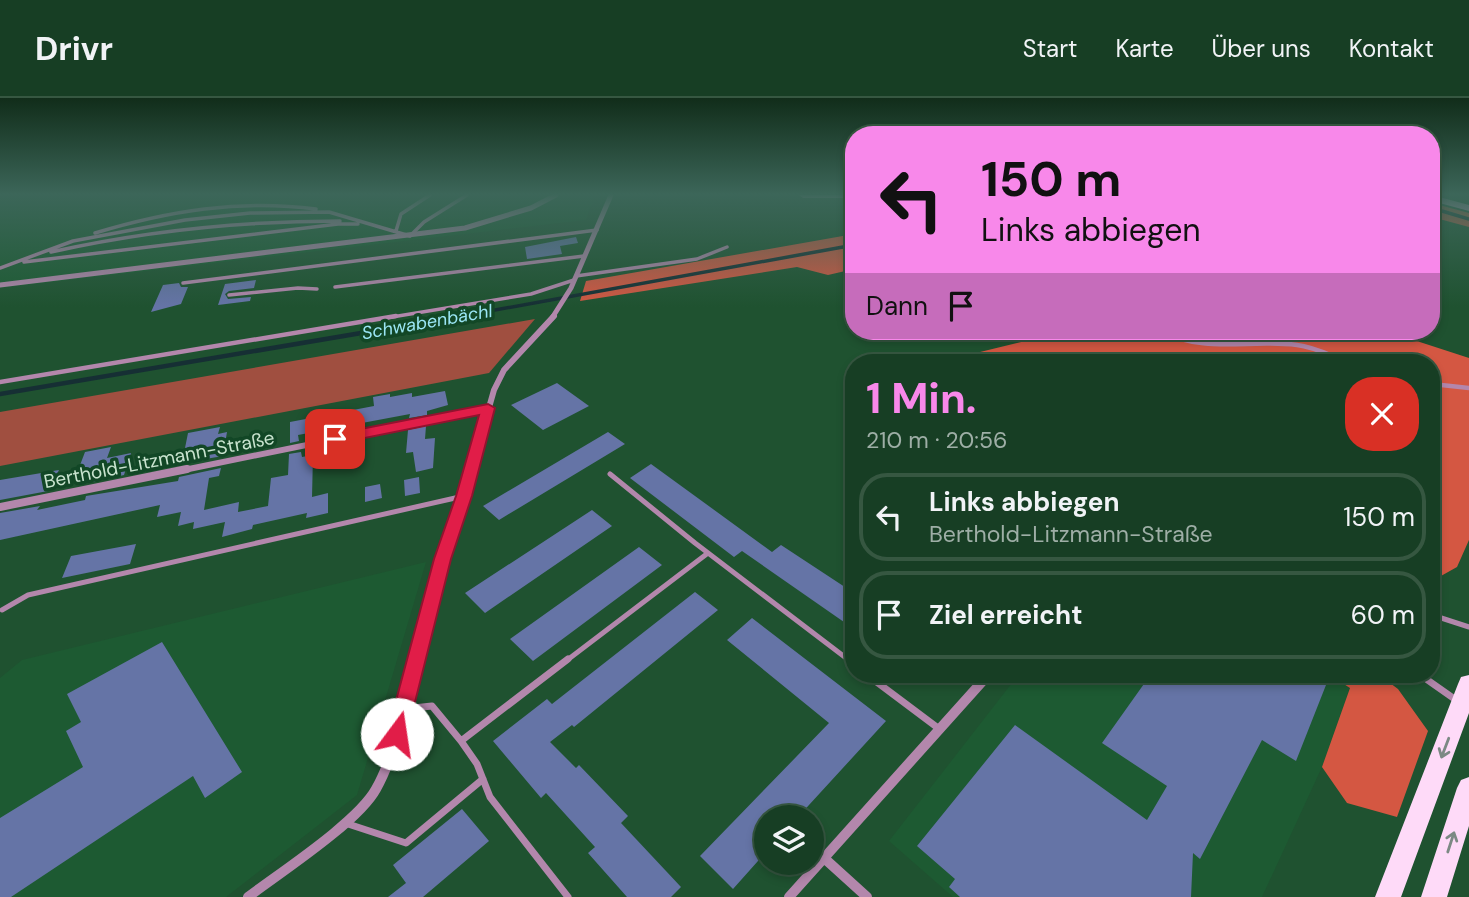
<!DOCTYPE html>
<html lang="de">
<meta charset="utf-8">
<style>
:root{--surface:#173e24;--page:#20452c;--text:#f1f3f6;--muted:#9eaea6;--line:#365741;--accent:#f888ea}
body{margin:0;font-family:"DM Sans",sans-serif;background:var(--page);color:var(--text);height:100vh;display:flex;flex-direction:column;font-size:26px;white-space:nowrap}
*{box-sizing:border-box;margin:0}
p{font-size:23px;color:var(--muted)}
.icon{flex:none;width:38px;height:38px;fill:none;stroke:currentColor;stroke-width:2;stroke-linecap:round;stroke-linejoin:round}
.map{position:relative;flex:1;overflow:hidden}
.side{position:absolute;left:845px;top:256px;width:595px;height:329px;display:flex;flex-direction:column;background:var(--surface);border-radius:28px;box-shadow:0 4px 10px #0003,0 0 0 2px var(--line)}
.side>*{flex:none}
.guide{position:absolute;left:845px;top:28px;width:595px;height:214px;border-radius:28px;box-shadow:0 4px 10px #0003,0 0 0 2px var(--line);background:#f888ea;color:#111;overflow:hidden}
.fabs{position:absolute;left:754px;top:707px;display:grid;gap:14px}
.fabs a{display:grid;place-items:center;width:70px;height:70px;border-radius:50%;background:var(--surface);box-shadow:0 4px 10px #0003,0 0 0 2px var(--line);font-size:35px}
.pin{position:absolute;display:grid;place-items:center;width:60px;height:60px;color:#fff;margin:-30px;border-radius:14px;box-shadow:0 4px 10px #0006}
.me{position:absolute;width:77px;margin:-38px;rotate:14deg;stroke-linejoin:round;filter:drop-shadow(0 0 5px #0008)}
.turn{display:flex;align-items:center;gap:24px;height:147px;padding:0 21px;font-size:32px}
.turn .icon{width:91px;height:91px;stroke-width:2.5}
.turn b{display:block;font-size:49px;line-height:60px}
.then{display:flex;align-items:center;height:66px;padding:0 21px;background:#0003;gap:14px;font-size:26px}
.round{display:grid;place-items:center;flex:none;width:74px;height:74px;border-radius:28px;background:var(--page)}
.headline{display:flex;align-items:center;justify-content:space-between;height:119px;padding:0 21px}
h1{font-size:42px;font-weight:700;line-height:52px;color:var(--accent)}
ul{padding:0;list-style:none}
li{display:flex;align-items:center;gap:21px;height:88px;margin:0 14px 10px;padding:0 7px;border:4px solid var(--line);border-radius:28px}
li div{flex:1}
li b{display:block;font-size:26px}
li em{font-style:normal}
header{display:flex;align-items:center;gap:42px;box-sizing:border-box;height:98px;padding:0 35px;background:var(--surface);border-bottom:2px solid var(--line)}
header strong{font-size:33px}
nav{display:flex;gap:38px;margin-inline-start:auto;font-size:24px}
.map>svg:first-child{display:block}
</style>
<header>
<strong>Drivr</strong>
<nav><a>Start</a><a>Karte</a><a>Über uns</a><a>Kontakt</a></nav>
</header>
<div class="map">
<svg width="1469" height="799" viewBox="0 0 1469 799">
<rect width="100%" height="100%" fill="#1f5230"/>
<path fill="#1d5a32" d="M0,97H595L586,122L0,190Z
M426,464L357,697L226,799H0V580L22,562Z
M1019,576H1328L1350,589L1322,669L1262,799H953L889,743Z"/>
<path fill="#a04f40" d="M535,221L489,275L0,368V314Z"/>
<path fill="#d45742" d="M1432,105L1469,115V129L1432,119Z
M854,136V171L828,177L797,169L580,203L586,183Z
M1067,233H1386L1469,260V442L1457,469L1432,483V264H939Z
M1328,576H1378L1398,591L1428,633L1397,719L1347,705L1322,669L1350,590Z"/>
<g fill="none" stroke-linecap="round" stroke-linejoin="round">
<path stroke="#162f34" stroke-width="3.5" d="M1432,110L1469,121
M451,220L854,147"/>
<path stroke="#162f34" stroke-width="4.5" d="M0,296L462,218"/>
</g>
<path fill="#6574a6" d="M576,139L578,145L560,148L562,156L527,161L525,149Z
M256,182L254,190L229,193L225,196L228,201L251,199L250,203L218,207L225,186Z
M179,185L181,189H188L181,206L151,214L163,187Z
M557,285L589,308L543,332L511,307Z
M445,293L448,307L427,313V317L409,320L410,316L298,337L299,343L290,345V324L374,308L373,299L390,296V299L412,295V299Z
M426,328L425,341L435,340L433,370L416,374L413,354L406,355L408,332Z
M220,329L218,336L227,334L223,358L182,365L188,335Z
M608,334L625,346L499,422L483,408Z
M111,349L107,360L131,355L124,377L92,384L96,372L77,375L85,354Z
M301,354L302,359L313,357L312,399L328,395V415L306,420L307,415L253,427L252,431L222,439L225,424L193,431L194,424L178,428L181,414L157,419L160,407L0,442V415L40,408L37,412L85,402L86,398L178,383L179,379L221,370L219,378L209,380L204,412L239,404L238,414L268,408L271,380L288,377L289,356Z
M651,366L772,454L781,447L854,495V531L742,453L734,459L630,380Z
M59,372L48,393L0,402V382Z
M419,379L420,395L405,398L404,382Z
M380,386L382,400L365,404V389Z
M592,412L612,428L485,515L465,495Z
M136,446L130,466L62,480L71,458Z
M639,449L662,467L533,563L510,541Z
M695,494L718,512L574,629L572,627L550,644L576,670L579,667L628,718L621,725L681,789L671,799H627L588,755L595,749L546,695L541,700L493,643L547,601L552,606Z
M752,520L886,623L798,719H766V754L733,791L700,758L829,625L727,542Z
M162,544L242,674L205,700L193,678L11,799H0V720L83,669L66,633L81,624L67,596Z
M1151,576H1306L1326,587L1296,663L1262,642L1200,761L1193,755L1191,799H960L949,789L955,781L917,748L1015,627L1147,722L1167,688L1102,645Z
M462,711L489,743L423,799H388L406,785L393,767Z"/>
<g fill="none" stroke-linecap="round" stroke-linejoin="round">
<path stroke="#b387ac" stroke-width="3.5" d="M396,133L401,116L430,97
M95,135C168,113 240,101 316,111
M51,154C145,133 244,123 340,123
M24,164L338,126H358
M0,170L73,143L185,122L250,115L329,114L410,138L424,124L467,97
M576,178L697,161L727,149
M183,185L597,132
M335,189L584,158
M229,197L298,190L317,191
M386,220L531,196L574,182"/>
<path stroke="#b387ac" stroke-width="4.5" d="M1159,233C1207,256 1247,241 1297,247C1315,249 1331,258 1348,264
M0,284L396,218
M1432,286L1469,290"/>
<path stroke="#b387ac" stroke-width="5" d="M610,376L695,445L850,563
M2,512L28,497L464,398
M1432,517L1469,529
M566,563L708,455"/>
<path stroke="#b387ac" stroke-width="7" d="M848,561L854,566
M866,576L938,630
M1419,576L1456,602
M404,611L432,608L461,643
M345,725L406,745L483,681
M568,799L490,699L477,666L461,643L568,561"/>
<path stroke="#b387ac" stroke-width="5" d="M0,187L465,130L531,110L556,97
M552,220L571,190L611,97"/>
<path stroke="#b387ac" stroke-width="6" d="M179,373L488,310
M471,373L494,292L504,272L554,218"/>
<path stroke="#b387ac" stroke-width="8" d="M0,409L187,371
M416,563L442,461L472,371"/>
<path stroke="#b387ac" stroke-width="10" d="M824,760L867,799
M248,799C281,774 358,724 376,691C396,656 406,601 416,561
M789,799L989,576"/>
<path fill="#efaae5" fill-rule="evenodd" d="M799,97H852L848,100H803Z
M1432,97L1469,107V113L1432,103Z"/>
<path fill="#fedaf8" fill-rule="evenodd" d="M1469,577V615L1401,799H1375L1458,586L1461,579Z
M1469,679V728L1447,799H1421L1457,690L1461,682Z"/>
</g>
<defs><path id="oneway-shaft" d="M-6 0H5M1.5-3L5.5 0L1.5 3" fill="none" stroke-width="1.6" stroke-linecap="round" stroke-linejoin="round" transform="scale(1.75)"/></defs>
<g stroke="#7c8984">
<use href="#oneway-shaft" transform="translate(1445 650) rotate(111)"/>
<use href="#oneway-shaft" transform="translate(1451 744) rotate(-72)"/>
</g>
<linearGradient id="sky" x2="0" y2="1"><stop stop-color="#112d1a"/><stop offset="0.46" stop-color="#3c6659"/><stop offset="1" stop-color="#3c6659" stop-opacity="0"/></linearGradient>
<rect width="1469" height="209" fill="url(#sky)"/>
<path fill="#e11d48" stroke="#92132f" stroke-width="2" d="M488,306L495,310L472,398L451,461L407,636L404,643L397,646L390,643L387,636L434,461L456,398L479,317L335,346L328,341L335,336Z"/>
<g text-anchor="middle" stroke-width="7" stroke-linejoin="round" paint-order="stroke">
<g font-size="18" font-style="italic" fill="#9be6f5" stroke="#124726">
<text transform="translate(427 224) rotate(-10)" y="6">Schwabenbächl</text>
</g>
<g font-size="19" fill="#c9e4cf" stroke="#124726">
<text transform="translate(159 361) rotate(-11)" y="7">Berthold-Litzmann-Straße</text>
</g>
</g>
</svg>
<div class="fabs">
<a><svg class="icon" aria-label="layers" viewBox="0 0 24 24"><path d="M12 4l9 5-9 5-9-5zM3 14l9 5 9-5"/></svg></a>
</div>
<div class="pin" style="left:335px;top:341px;background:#d93025"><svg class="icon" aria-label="arrive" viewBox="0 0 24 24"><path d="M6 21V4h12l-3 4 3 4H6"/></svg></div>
<svg class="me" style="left:397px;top:636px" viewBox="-20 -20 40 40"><circle r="19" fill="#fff"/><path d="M0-13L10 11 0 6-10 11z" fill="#e11d48"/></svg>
<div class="guide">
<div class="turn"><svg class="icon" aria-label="left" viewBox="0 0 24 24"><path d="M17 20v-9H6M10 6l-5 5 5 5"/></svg><div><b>150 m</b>Links abbiegen</div></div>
<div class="then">Dann<svg class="icon" aria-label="arrive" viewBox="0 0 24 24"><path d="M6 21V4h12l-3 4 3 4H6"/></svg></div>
</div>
<section class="side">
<div class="headline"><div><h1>1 Min.</h1><p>210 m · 20:56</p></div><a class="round" style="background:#d93025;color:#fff"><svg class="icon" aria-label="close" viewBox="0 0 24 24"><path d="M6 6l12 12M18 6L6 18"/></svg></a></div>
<ul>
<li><svg class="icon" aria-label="left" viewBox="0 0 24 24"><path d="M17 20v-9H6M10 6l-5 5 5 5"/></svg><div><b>Links abbiegen</b><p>Berthold-Litzmann-Straße</p></div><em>150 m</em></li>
<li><svg class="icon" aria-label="arrive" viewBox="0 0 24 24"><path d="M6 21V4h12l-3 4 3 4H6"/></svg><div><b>Ziel erreicht</b></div><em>60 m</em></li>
</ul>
</section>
</div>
